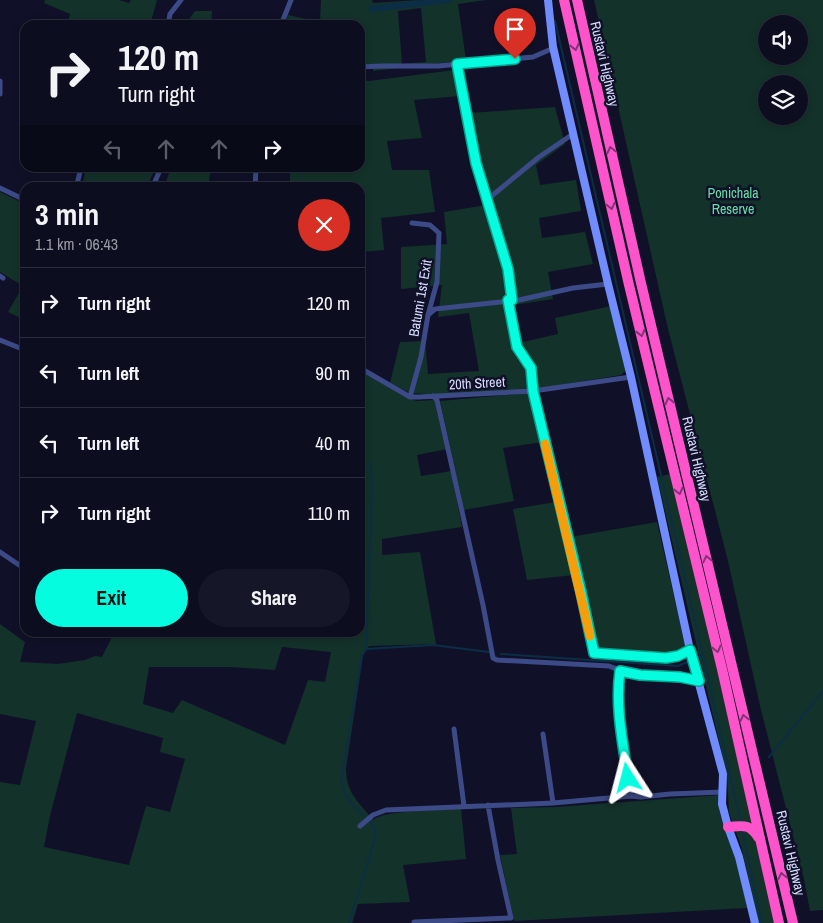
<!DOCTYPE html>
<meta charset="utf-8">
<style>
:root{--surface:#0c0d1e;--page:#151627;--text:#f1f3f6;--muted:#9a9ca4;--line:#2c2d3c;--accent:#06fcde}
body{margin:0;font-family:"Archivo Narrow",sans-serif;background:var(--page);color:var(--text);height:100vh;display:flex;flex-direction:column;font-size:19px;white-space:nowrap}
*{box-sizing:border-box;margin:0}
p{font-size:16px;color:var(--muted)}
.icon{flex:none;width:28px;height:28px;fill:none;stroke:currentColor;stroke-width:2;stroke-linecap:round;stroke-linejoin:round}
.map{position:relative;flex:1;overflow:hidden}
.details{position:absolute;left:20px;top:182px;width:345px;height:455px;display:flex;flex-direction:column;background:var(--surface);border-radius:15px;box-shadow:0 2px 8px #0003,0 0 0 1px var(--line)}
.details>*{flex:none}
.banner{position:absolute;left:20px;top:20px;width:345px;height:152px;border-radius:15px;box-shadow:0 2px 8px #0003,0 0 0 1px var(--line);background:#0c0d1e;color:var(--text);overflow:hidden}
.tools{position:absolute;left:758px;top:15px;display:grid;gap:10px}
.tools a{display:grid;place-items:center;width:50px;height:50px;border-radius:50%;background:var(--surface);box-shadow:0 2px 8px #0003,0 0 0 1px var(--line);font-size:25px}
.pin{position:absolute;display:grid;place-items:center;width:42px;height:42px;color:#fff;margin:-51px -21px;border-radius:50% 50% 50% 0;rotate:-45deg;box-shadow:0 0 5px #0007}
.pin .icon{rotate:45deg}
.me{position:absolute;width:55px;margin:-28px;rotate:351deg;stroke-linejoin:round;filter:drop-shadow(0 0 4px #0008)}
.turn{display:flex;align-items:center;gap:18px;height:105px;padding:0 15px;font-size:22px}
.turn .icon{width:65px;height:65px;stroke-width:2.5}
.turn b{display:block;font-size:35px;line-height:42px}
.lanes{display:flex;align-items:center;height:48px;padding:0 15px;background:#0003;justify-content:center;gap:25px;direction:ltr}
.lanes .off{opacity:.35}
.round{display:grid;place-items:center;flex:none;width:52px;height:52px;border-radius:26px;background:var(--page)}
.summary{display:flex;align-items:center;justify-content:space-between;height:85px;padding:0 15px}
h1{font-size:30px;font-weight:700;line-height:38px}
.primary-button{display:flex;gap:10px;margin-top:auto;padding:10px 15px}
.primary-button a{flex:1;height:58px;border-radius:30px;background:var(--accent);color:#111;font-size:20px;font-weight:700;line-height:58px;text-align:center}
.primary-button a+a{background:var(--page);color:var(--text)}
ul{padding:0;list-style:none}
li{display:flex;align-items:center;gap:15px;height:70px;padding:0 15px;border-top:1px solid var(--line)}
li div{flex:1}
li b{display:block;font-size:19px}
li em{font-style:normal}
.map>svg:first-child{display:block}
</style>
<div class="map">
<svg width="823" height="923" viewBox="0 0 823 923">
<rect width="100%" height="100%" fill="#101128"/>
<path fill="#13322a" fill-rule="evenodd" d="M45,0H119L129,3L131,0H157L150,25H67L70,14L44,3Z
M321,0H372L373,3L419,0H486L458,4L466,60L373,71V66L360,64V25H285L288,15L320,22ZM421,8L426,62L402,64L398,11Z
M594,0H823V910L810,911L804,879L760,706L728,561L668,329ZM766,24H799V56H766ZM766,84H799V116H766Z
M195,11H212L211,25H185Z
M454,70L460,96L414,100L422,138L387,141L392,170H429L435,212L381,218L384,250L360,252V188L273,187L290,183V168H360V80L369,81Z
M555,107L565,144L536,165L540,185L576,180L581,211L539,218L542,238L585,232L593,264L548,272L553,299L514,305L523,342L558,334L555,318L611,306L627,369L621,375L529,390L444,395L410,393L390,383L400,342L425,341L428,374L479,371L469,313L438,317L442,285L401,289V247L447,244L444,212L492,204L469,113Z
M86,168H109L122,173L125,168L155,169L147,187H82Z
M171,168H211L208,187H164Z
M0,192L25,204V320L8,312L23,286L0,272Z
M360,371L407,398L417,401L435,400L447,449L417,455L421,476L451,471L462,527L382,539V555L420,552L436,644L369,646L363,656L346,768C346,793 358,801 373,820C383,810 444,810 461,809L466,859L403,865L410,902L358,904L352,923H0V782L20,785L36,721L0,714V624L25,642L20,662L58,664L85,660L95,656L102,657L114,633L360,632ZM282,647L331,652L325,682L308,680L285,745L182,700L173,713L143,704L149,667H230L275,670ZM77,713L163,738L160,752L185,759L170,812L146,806L129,865L44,847L50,816Z
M530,393L543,442L503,448L514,501L464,510L440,401Z
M670,474L717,661L775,923H759L741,846L729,812L727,775L657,477Z
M555,502L574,575L527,580L513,509Z
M657,522L686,649L669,656L601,652L594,647L570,537Z
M720,795C715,817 730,837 737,858C741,874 744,891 747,908L514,921L500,855L517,854L511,808L556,807Z"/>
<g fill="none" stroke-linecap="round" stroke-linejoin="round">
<path stroke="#0b2e46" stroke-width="2" d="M555,21L703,655L741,823
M371,462L372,489L366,649L433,645L489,652
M501,654L678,666L690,661
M694,659L703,655
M769,757L823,691
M364,816C354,806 344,797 341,782L362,655L366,649
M742,830L762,923
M349,923L375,839L376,831L370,821"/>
<path stroke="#0b2e46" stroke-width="6" d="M372,9L448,0"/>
<path stroke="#3c4a87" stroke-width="5" d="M168,25L170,14L181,0
M281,25L291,0
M457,64L477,163L508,269L512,300
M360,67L381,66H438L533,57L549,50
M0,81V94
M0,188L25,200
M76,188L81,168
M152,188L161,168
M255,188L256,168
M488,199L539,157L573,134
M0,276L3,278
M508,301L517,347L531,368L533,391L581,591L594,653L666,658L678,656L690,650
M428,315L435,309L519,300L573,288L608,284
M0,340L25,350
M360,368L410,397H419L533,391L631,377
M433,396L437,400L483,605L493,658L497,660L609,666C635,678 653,673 679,677C686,678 692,680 699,681
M410,397L421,357L428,315L437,282L439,233L430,225L412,223
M0,552L25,569
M620,671C614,712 625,755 631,796
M454,729L464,806
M543,734L553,803
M360,826L373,815L386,810L553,803L631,796L641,797L670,794L723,792
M414,922L511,918L498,860L488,805"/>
<path stroke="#708cfd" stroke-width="8" d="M548,0L553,47L608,284L631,377L690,650L723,774L722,804L728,827L739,857L755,923"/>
<path stroke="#fd54cb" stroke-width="10" d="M564,0L629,285L722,669L779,923
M577,0L641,283L793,923
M728,827C743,826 749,823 758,837"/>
</g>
<defs><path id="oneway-chevron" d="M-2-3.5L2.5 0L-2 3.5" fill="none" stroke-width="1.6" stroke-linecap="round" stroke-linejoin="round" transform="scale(1.25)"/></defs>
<g stroke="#86327a">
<use href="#oneway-chevron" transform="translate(575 47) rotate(77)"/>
<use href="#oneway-chevron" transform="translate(611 150) rotate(-103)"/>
<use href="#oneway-chevron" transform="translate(611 206) rotate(77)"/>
<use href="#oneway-chevron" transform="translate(641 333) rotate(76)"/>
<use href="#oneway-chevron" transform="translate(669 401) rotate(-104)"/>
<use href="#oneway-chevron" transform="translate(679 491) rotate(76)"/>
<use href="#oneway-chevron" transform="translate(707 559) rotate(-103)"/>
<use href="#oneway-chevron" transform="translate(717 649) rotate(76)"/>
<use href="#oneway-chevron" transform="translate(744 718) rotate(-103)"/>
<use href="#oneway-chevron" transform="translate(782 876) rotate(-103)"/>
</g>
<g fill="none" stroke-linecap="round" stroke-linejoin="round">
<g stroke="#04a490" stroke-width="12">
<path id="route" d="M515,59L457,64L476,163L508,269L512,300H508L517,347L531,368L533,391L581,592L594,653L666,658L678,656L690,650L699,681L680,677L640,675L620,671C615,707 623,743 628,778"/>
</g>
<use href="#route" stroke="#06fcde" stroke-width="9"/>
<path stroke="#f59e0b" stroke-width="9" d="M545,444L590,636"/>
</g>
<g text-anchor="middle" stroke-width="5" stroke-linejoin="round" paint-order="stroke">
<g font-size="14" fill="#d8dcff" stroke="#101128">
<text transform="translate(605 64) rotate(77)" y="5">Rustavi Highway</text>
<text transform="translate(420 298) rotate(-80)" y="5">Batumi 1st Exit</text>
<text transform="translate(477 383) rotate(-3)" y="5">20th Street</text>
<text transform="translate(697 459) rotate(77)" y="5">Rustavi Highway</text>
<text transform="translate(791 853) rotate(77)" y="5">Rustavi Highway</text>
</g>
<g font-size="14" fill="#63dfa5" stroke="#101128">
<text x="733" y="198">Ponichala<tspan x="733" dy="16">Reserve</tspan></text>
</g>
</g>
</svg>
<div class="tools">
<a><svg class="icon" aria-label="sound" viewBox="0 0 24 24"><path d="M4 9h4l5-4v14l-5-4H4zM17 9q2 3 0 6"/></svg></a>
<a><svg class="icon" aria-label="layers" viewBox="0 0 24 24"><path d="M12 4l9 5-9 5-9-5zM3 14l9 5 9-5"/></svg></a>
</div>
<div class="pin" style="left:515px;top:59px;background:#d93025"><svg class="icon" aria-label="arrive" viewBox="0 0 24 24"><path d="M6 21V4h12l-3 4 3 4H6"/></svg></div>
<svg class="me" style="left:628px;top:778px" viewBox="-20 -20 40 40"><path d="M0-17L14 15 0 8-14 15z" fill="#06fcde" stroke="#fff" stroke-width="4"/></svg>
<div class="banner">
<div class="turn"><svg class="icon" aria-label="right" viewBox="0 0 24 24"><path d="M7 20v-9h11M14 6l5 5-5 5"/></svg><div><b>120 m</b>Turn right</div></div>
<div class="lanes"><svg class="icon off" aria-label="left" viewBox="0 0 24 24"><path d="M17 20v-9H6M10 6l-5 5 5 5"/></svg><svg class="icon off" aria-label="ahead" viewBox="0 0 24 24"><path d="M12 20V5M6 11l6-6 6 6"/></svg><svg class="icon off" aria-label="ahead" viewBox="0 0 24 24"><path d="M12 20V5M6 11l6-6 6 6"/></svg><svg class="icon" aria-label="right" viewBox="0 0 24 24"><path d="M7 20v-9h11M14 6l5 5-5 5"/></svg></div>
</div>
<section class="details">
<div class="summary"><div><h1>3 min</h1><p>1.1 km · 06:43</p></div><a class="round" style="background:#d93025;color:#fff"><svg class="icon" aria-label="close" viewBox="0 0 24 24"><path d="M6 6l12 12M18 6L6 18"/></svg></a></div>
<ul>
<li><svg class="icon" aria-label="right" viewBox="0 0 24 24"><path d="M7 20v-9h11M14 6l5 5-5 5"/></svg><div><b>Turn right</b></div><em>120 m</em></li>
<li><svg class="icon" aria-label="left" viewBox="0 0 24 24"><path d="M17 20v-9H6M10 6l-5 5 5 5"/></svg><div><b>Turn left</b></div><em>90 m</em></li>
<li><svg class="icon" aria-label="left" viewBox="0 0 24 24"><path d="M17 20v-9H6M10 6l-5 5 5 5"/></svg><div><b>Turn left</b></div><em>40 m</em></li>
<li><svg class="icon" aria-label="right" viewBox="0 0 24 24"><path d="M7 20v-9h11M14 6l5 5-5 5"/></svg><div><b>Turn right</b></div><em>110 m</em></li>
</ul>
<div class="primary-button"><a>Exit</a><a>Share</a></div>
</section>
</div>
